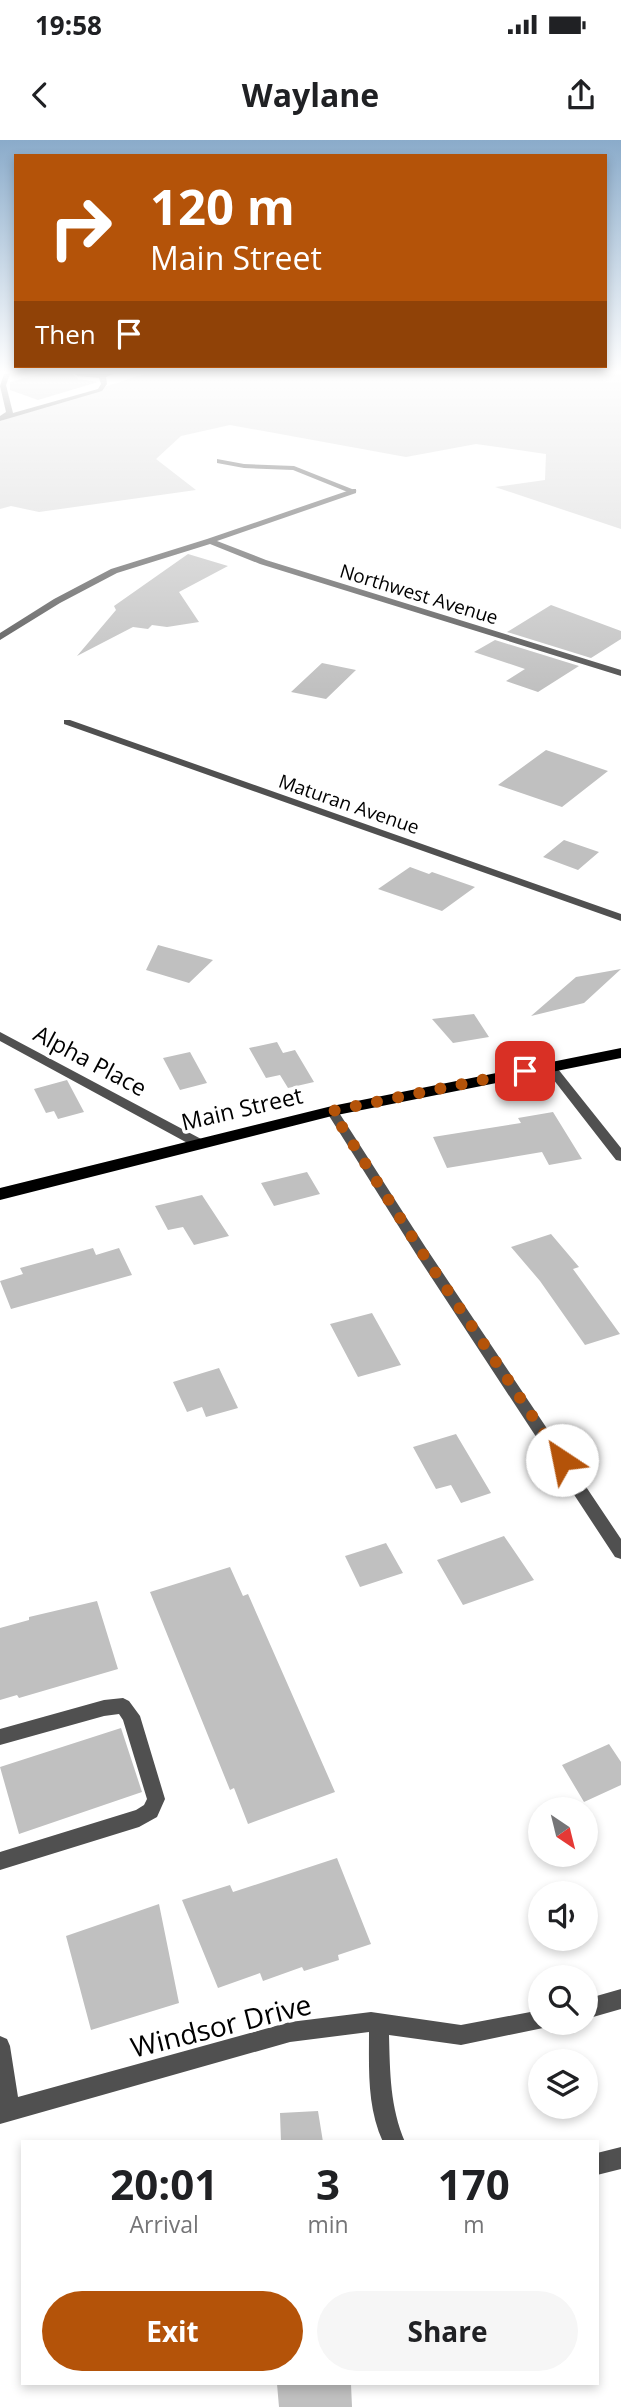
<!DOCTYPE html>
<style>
:root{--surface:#fff;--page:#f6f6f6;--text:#202124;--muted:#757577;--accent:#b45309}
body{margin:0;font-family:"Open Sans",sans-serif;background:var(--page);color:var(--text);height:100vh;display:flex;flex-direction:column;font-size:26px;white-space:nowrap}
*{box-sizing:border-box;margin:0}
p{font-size:23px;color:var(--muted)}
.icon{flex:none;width:38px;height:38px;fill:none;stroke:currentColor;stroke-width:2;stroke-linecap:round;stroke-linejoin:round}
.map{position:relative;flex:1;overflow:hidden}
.side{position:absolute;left:21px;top:2000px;width:578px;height:245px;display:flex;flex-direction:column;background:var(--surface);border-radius:0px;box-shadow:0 4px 10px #0003}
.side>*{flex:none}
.hud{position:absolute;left:14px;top:14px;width:593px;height:214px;border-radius:0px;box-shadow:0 4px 10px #0003;background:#b45309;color:#fff;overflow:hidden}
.needle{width:46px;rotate:145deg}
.tools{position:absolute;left:528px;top:1657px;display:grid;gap:14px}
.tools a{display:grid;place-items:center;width:70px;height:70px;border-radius:50%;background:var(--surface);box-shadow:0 4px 10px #0003;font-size:35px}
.pin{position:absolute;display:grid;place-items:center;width:60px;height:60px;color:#fff;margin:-30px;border-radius:14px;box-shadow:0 4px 10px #0006}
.me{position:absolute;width:77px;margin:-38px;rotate:326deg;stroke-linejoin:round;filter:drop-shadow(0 0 5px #0008)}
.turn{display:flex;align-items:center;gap:24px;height:147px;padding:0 21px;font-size:32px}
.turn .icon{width:91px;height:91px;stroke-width:2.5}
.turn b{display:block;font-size:49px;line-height:60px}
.then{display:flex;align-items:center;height:66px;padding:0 21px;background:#0003;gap:14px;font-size:26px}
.eta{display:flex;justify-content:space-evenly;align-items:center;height:119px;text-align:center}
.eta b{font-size:42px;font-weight:700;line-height:49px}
.cta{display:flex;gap:14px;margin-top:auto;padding:14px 21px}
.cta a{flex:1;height:80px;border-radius:42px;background:var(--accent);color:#fff;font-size:28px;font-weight:700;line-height:80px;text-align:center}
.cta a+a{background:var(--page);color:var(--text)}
.status{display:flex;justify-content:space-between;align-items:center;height:49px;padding:0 35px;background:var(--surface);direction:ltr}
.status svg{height:19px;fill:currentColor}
header{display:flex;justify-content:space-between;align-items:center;height:91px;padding:0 21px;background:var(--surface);font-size:32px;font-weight:700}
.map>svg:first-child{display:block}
</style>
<div class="status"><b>19:58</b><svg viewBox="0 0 49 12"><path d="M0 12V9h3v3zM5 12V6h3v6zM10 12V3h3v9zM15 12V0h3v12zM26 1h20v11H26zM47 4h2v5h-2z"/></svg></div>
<header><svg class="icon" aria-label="back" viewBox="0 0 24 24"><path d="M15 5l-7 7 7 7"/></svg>Waylane<svg class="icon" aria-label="share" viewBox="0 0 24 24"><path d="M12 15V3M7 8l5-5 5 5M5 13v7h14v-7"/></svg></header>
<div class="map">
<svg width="621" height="2267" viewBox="0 0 621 2267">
<rect width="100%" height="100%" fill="#fff"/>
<path fill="#d7d7d7" d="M144,234H621V389L495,347L545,340L546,314L476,304L406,317L230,285L181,296L156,319L196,350L39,372L11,366L0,369V281Z"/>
<path fill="#c0c0c0" d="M40,234H73L78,239L98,242L38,260L10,250V242Z
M188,414L228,426L179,452L199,482L167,487L152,485L148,489L133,487L77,516L116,470L114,466Z
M551,465L621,491V499L591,518L507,492Z
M495,500L579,526L538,552L506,541L525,529L474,512Z
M322,523L356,530L326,559L291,552Z
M546,610L608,631L562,667L498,645Z
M564,700L599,712L578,730L543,717Z
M410,727L429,734L432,732L475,747L442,771L378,749Z
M158,805L213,820L189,843L146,830Z
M621,829L584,863L531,876L576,837Z
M474,874L489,897L453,903L432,879Z
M277,902L283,913L295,910L314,942L288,948L280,935L266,938L249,908Z
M190,912L207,943L180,950L163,918Z
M67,940L84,972L58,979L54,971L46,973L34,949Z
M553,972L582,1019L549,1025L542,1012L447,1028L433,997L521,983L518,978Z
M307,1032L320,1054L274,1066L261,1043Z
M202,1055L229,1096L194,1105L183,1087L168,1090L155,1066Z
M551,1094L579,1127L573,1129L620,1194L585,1205L540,1141L511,1107Z
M93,1108L96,1115L119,1108L132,1135L11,1169L0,1141L23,1134L20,1128Z
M372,1173L401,1225L358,1237L330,1184Z
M219,1228L238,1268L206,1277L202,1267L187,1272L173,1242Z
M456,1294L491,1353L461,1363L451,1345L436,1349L413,1307Z
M504,1396L534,1440L463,1465L437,1420Z
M386,1403L403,1433L360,1447L345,1416Z
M230,1427L243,1456L248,1454L335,1652L248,1684L234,1648L230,1650L150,1452Z
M97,1461L118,1529L19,1558L17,1555L0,1560V1488L29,1480V1477Z
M121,1588L142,1652L19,1694L0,1627Z
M609,1604L621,1622V1645L584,1662L562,1625Z
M337,1718L371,1804L338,1815L339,1820L304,1831L302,1827L263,1841L260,1833L218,1848L182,1760L230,1745L233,1752Z
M159,1764L179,1863L91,1890L66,1796Z
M318,1971L323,2002H281L280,1973Z
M277,2244H351L352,2267H279Z"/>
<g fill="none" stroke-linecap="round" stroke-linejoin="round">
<path fill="#505050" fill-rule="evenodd" d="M4,234H10L6,245L13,273L98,249L101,244L99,238L78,236L75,234H113L106,237L107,244L102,251L0,281V276L6,272L0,246Z
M217,319L244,324L294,326L357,351L350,353L293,330L244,328L217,323Z"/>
<path fill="#505050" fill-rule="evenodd" d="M353,349H356V353L217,401L266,420L621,530V536L260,424L210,404L117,433L60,463L0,500V493L54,459L111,429L207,399Z
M64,580H70L621,774V781L64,584Z
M0,892L203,1000L204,1003L198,1007L193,1006L0,901Z
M550,923L554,924L621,1008V1021L616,1020L546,930L544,927L546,924Z
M332,967L336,968L426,1108L621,1399V1419L615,1417L416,1114L326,971Z
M123,1558L129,1561L140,1576L165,1659L157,1677L139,1687L0,1730V1712L136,1670L144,1665L147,1659L123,1580L119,1574L104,1576L0,1605V1589L104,1560Z
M621,1849V1869L586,1879V1859Z
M541,1870V1883H550L548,1887L461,1905L389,1895C390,1933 390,1967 405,2002H383C367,1967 369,1930 369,1892L290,1902L0,1984V1896L7,1899L10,1906L18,1957L290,1882L371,1872L461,1885Z
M621,2007V2029L597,2035V2013Z"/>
<path fill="#000" fill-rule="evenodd" d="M621,908V918L332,976L0,1060V1048L332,966Z"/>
</g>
<linearGradient id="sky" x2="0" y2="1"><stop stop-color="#8aabca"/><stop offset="0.42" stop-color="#fff"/><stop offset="1" stop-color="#fff" stop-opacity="0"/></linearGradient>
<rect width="621" height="551" fill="url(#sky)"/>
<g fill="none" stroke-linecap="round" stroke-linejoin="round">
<path stroke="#b45309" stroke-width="12" stroke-dasharray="0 21.6" d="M525,931L332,971L421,1111L562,1320"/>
</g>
<g text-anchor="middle" stroke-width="7" stroke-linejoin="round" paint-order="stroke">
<g font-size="19" fill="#000" stroke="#fff">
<text transform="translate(419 454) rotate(17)" y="7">Northwest Avenue</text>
<text transform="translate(349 664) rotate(19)" y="7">Maturan Avenue</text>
</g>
<g font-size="23" fill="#000" stroke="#fff">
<text transform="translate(90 921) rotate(28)" y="8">Alpha Place</text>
<text transform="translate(242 969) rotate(-13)" y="8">Main Street</text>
</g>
<g font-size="28" fill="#000" stroke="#fff">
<text transform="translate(221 1886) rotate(-14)" y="10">Windsor Drive</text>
</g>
</g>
</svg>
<div class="tools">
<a><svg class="needle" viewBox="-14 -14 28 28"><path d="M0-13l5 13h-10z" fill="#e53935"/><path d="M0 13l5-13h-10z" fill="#757577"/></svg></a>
<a><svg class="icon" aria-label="sound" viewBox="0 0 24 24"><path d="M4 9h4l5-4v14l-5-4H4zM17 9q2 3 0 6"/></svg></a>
<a><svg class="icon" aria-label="search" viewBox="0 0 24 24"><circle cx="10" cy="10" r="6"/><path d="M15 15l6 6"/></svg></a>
<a><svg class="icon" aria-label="layers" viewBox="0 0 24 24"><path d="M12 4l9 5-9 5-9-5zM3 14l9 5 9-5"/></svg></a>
</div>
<div class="pin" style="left:525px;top:931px;background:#d93025"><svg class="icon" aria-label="arrive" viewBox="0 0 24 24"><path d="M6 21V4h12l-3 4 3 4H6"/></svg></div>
<svg class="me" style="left:562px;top:1320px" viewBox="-20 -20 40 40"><circle r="19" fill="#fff"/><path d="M0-13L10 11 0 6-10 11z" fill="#b45309"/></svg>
<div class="hud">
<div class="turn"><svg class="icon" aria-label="right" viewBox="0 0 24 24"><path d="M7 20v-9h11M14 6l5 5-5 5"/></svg><div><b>120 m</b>Main Street</div></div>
<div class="then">Then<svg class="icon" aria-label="arrive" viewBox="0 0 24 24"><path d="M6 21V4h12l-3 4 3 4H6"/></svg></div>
</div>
<section class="side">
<div class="eta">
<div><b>20:01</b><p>Arrival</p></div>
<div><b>3</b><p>min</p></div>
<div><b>170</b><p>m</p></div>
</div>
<div class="cta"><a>Exit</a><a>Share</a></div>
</section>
</div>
